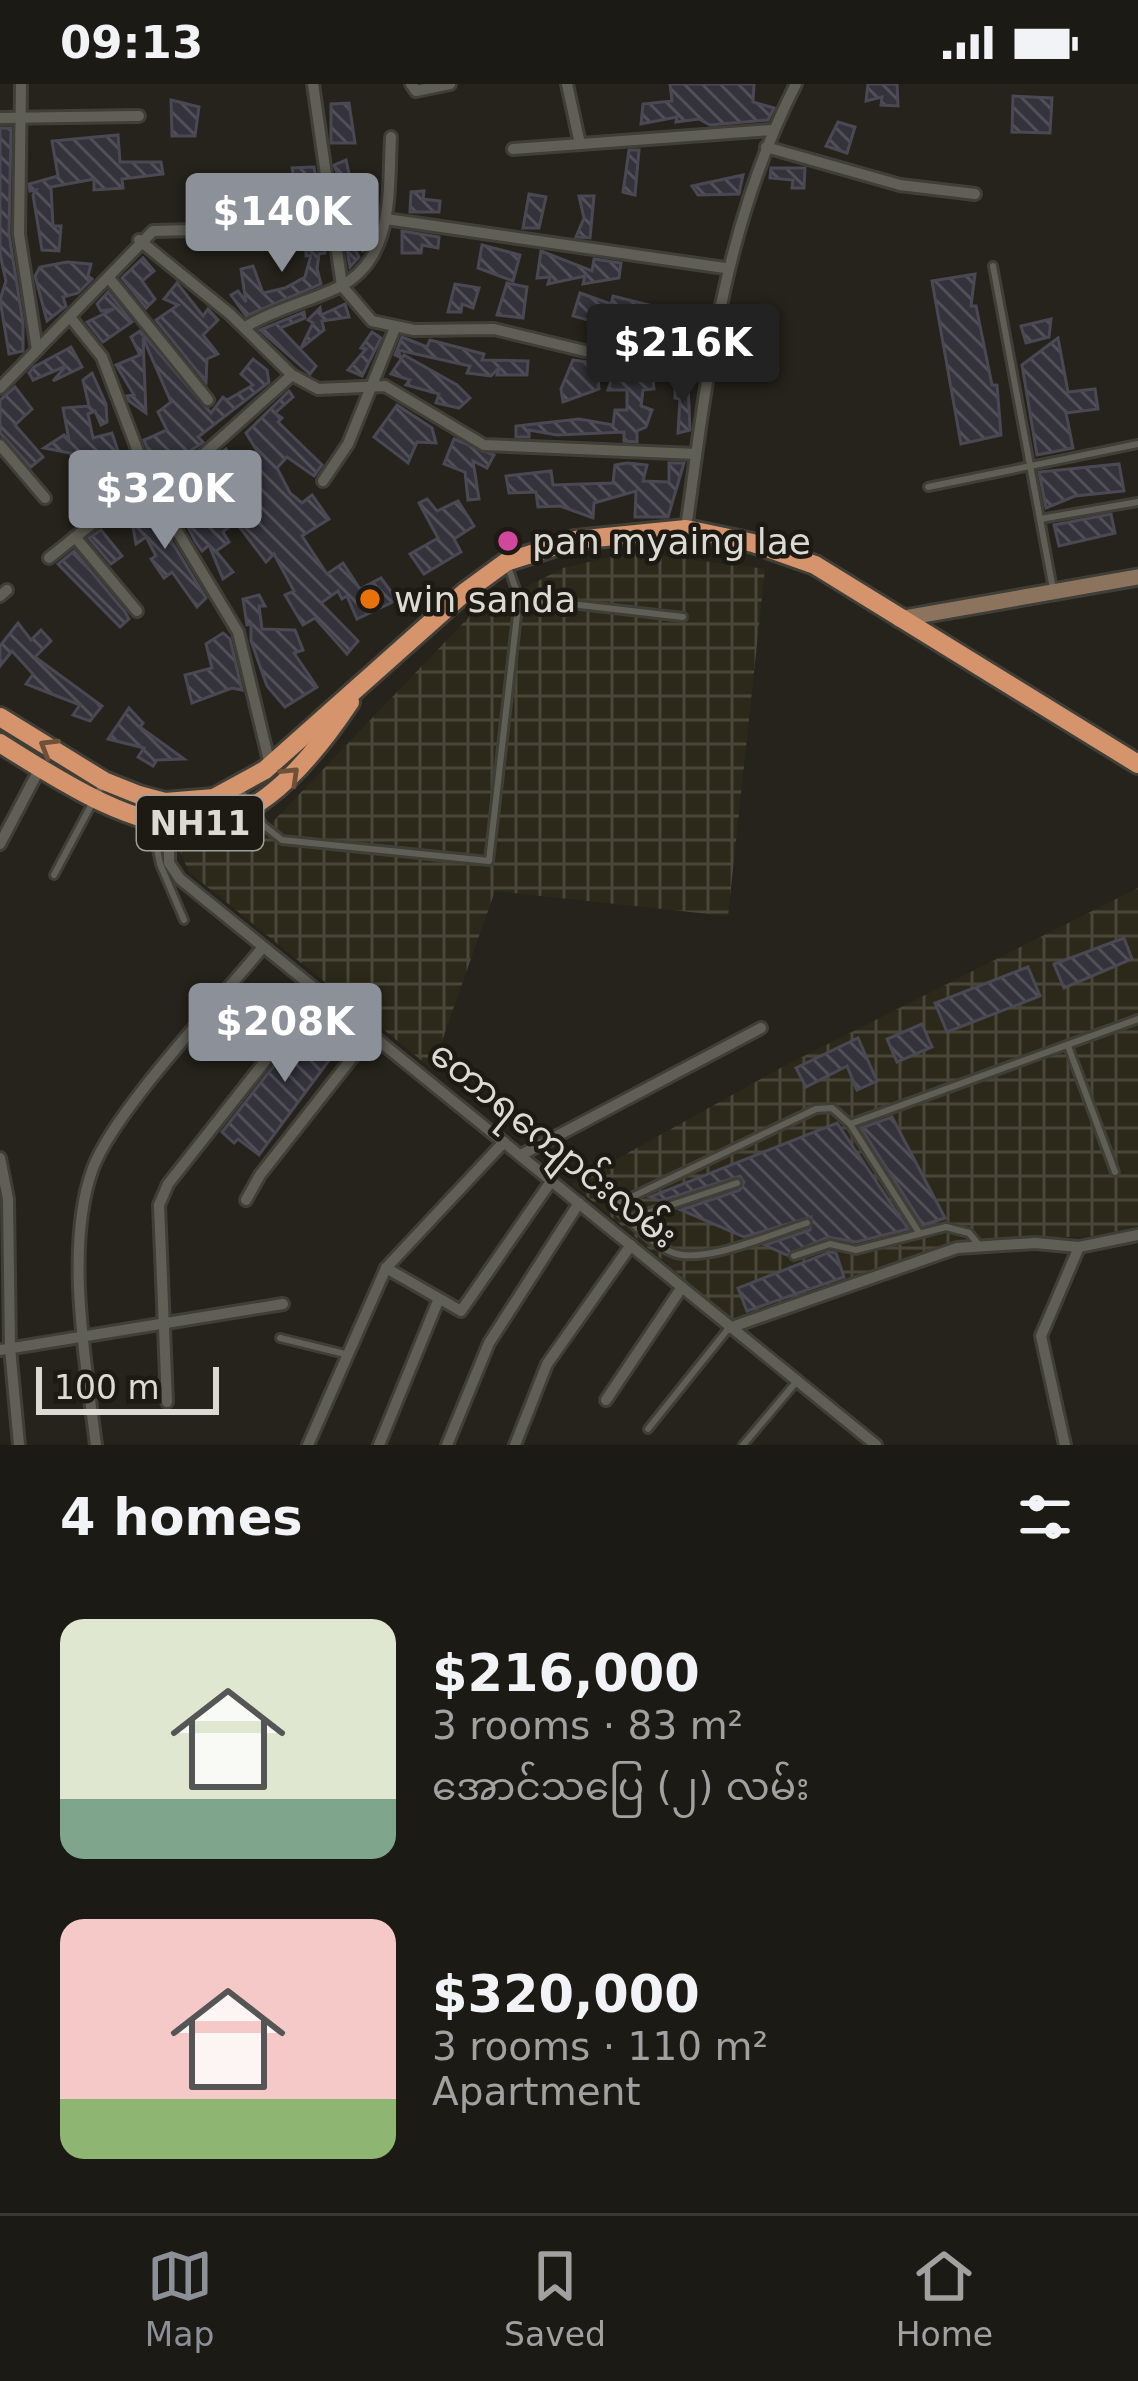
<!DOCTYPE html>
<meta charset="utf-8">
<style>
body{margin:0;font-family:"DejaVu Sans","Noto Sans Myanmar",sans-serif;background:#292722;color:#f1f3f6;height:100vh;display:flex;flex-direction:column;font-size:45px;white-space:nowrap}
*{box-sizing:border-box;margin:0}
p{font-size:39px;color:#a0a1a0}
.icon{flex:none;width:66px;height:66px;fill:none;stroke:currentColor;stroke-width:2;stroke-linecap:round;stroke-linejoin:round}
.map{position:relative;height:1361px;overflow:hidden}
.sheet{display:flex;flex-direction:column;background:#1c1a14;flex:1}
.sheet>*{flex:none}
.scale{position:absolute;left:36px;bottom:30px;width:183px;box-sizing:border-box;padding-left:12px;border:6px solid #dbdad4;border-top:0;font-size:33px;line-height:42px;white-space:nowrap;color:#dbdad4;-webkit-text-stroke:9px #1c1a12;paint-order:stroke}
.price{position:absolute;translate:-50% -102px;padding:0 27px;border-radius:12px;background:#8c9099;color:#fff;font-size:39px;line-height:78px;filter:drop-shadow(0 3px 6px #0008)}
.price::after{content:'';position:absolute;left:50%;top:72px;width:36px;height:27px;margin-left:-18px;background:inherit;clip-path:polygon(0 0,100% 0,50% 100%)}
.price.on{background:#222;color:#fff}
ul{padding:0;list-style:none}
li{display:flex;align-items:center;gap:36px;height:300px;padding:0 60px}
li span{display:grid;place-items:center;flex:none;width:336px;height:240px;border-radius:24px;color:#555}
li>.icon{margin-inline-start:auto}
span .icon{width:144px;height:144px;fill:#fffc;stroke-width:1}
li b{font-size:51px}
h2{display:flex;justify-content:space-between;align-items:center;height:144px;padding:0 60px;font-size:51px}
.status{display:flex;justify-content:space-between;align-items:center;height:84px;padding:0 60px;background:#1c1a14;direction:ltr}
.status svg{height:33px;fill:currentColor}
.tab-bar{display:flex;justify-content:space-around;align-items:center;height:168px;border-top:3px solid #3a3834;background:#1c1a14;font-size:33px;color:#a0a1a0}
.tab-bar a{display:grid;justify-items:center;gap:6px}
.tab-bar .on{color:#8c9099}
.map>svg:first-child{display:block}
.industrial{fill:url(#industrial-grid)}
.building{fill:url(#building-back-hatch);stroke:#4a4953;stroke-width:3;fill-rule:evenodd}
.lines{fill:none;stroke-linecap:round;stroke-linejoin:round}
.service-casing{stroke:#3f3e37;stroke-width:12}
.minor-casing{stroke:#3f3e37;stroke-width:16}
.secondary-casing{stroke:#3f3e37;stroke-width:21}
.trunk-casing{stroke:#3f3e37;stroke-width:24}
.service{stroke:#605f55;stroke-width:6}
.minor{stroke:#605f55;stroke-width:10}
.secondary{stroke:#8c735d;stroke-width:15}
.trunk{stroke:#d5946c;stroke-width:18}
.oneway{stroke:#6f513a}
.hotel-dot{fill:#d1479c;stroke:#1c1a12;stroke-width:4.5}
.food-dot{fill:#e8710a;stroke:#1c1a12;stroke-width:4.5}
.labels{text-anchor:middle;stroke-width:9;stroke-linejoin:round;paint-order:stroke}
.shield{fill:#1c1a12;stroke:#a2a09a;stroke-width:3}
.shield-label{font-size:33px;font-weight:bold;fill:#dbdad4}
.poi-label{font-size:36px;fill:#dbdad4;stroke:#1c1a12;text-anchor:start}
.street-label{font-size:36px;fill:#dbdad4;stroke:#1c1a12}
</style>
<div class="status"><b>09:13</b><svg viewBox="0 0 49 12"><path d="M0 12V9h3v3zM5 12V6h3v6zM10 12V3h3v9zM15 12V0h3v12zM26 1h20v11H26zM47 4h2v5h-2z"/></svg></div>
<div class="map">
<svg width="1138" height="1361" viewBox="0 0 1138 1361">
<defs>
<pattern id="industrial-grid" width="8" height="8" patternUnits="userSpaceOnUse" patternTransform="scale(3)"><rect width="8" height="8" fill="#2c291a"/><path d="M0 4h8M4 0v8" fill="none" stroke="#4a473a"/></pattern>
<pattern id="building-back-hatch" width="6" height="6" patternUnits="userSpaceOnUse" patternTransform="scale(3)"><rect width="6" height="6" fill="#34333c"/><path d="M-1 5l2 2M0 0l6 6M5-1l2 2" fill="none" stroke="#515057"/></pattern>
</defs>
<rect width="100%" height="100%" fill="#25231b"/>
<!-- industrial -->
<g class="industrial">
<path d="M631 468 765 485 728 832 495 807 432 985 189 788 177 760 219 762 264 747 469 533 563 484Z"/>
<path d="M1138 804V1143L1094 1152 964 1157 737 1239 572 1100 786 981Z"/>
</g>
<!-- building -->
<g class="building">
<path d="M670 0H754L753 18 774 24 768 36 710 41 699 35 676 38 677 33 641 40 643 20 672 17Z"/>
<path d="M868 0H897L898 22 881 21 882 13 866 17Z"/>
<path d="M1013 12 1052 14 1050 49 1012 48Z"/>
<path d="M171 16 199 23 195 52H172Z"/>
<path d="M349 19 355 59H331V20Z"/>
<path d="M838 38 855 43 847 69 826 62Z"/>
<path d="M0 44H11L9 150 23 239V267L9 270 0 216 6 197 0 170Z"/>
<path d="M118 51 120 78H161L163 90 122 95 123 104 94 106V95L51 103 53 142H61L59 167 42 166 33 111 36 106 30 107 29 100 58 92 52 57Z"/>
<path d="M629 66H639L635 111 623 108Z"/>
<path d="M346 76 357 126H349L348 132H342L344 106 334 81Z"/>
<path d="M314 83 321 122 300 125 292 84Z"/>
<path d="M771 84H805L804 104H792L793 96 770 94Z"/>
<path d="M743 91 739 110 698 111 692 102Z"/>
<path d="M424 107 423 115 440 117 439 128H410L411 108Z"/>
<path d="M529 110 546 113 539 144H523Z"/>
<path d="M579 112H594L590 154 576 153 584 134Z"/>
<path d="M356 138 357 160H367L363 167 352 160 359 173 350 183 343 144Z"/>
<path d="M317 143 325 169 319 170 317 185 321 200 246 232 231 211 238 207 246 218 241 185 253 182 263 209 285 204 305 193 311 171 306 172V162L280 169 277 156Z"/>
<path d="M402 147 439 153 438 164 422 161 421 169H402Z"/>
<path d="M482 161 520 171 513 197 478 184Z"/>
<path d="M541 167 592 187 594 175 621 179 619 194 583 200 585 192 548 200 550 193 537 194Z"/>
<path d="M143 174 154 187 142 197 155 215 146 224 122 194Z"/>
<path d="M67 178 91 180 88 192 92 195 78 209 63 213 66 222 47 237 35 192 40 183Z"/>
<path d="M975 190 971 222H976L992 301H997L1001 351 961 360 932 197Z"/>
<path d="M177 199 203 232 208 225 218 236 203 251 218 270 207 275 206 298 156 236 178 221 164 215Z"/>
<path d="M507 199 527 203 523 234 497 231Z"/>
<path d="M455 200 479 204 473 224 462 220 461 228H448Z"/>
<path d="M108 208 132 238 103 258 87 238 114 225 101 227 97 220Z"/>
<path d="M580 209 611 220 613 212 685 230 675 264 666 263 668 250 657 254V246L636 248 637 237 604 236 603 240 573 232Z"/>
<path d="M345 220 349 233 322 237 324 246 301 264 313 239 308 236 320 224 321 231Z"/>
<path d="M304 228 305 234 280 244 316 282 310 290 260 246Z"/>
<path d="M1051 235 1049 253 1026 259 1021 242Z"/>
<path d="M140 247 211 329 223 313 227 316 253 301 241 290 253 275 267 286 269 298 198 353 203 358 199 361 157 389 144 356 167 346 158 328 171 318 143 254 146 329 129 317 127 312 134 311 116 281 140 271 131 253Z"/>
<path d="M372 248 381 254 362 292 348 286 366 265 361 264Z"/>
<path d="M402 253 427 263 430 256 461 264 484 270 482 276 528 277 527 291H497L500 283 491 292 467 289 470 282 398 266 401 274 395 271Z"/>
<path d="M1058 254 1068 308 1095 305 1098 325 1066 329 1073 364 1037 371 1022 281Z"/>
<path d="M71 263 82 283 53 297 66 282 33 296 29 289 34 283Z"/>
<path d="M404 271 457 301 470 314 459 324 436 319 439 310 406 301 410 296 391 290Z"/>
<path d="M573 276 597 279 599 305 563 318 561 305Z"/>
<path d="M635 283 652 286 654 305 643 306 641 322 652 326 646 343 637 347V358L624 357V348L557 351 529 346V353H516V342L579 335 613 341 615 326H627V306H608L614 288 637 292Z"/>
<path d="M92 289 106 320 107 338 101 341 95 327 88 330 93 354 112 349 131 405 93 416 70 369 44 364 64 351 69 356 63 324 89 322 83 296Z"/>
<path d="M675 297 688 298 690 346 678 349 680 315 675 314Z"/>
<path d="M15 303 32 325 15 341 43 373 31 383 0 349V316Z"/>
<path d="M289 307 293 313 275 329 282 334 278 338 322 381 314 392 287 373 277 384 290 409 302 419 312 411 329 435 302 452 327 490 343 479 360 505 381 494 397 516 357 535 347 512 342 515 338 507 321 519 358 557 347 570 315 534 303 541 285 511 294 507 274 470 266 478 235 437 223 448 229 458 216 467 233 488 223 495 209 461 202 467 195 457 174 416 187 403 179 399 226 365 237 386 257 367 246 349ZM219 387 224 403 228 400V443L217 431 211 438 189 403 199 399 196 393Z"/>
<path d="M397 321 432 344 436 359 417 358 408 379 374 353Z"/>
<path d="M454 355 494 371 487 384 473 377 479 415 468 416 465 388 444 380Z"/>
<path d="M627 379 647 381 643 397 669 398V379H684L668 433H635L636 407 594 419 593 434 560 422 538 423 536 408 509 409 506 392 551 387 553 401 613 399 615 381Z"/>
<path d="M1119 380 1124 407 1075 412 1046 424 1039 388Z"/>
<path d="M427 415 437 427 458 417 474 442 454 455 461 468 424 490 410 470 438 454 419 419Z"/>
<path d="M150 422 206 514 197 523 172 488 164 494 151 475 156 472 146 453 136 460 131 432Z"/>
<path d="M1111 430 1115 449 1059 462 1054 441Z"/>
<path d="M101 446 122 472 111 480 89 454Z"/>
<path d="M74 467 125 528 129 535 120 543 58 480Z"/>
<path d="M259 511 265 522H259L262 545 295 546 303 566 294 569 317 603 285 623 267 602 251 557V540L247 541 243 515Z"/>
<path d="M18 539 31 556 41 546 51 557 35 573 102 622 90 637 73 631 80 621 26 600 33 590 12 567 0 582V562Z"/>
<path d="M223 549 230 555 242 606 232 604 192 619 185 591 212 584 206 560Z"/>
<path d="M129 624 143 639 140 643 184 675 157 676 153 682 138 673 144 664 108 655Z"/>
<path d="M1124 854 1132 875 1064 904 1054 880Z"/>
<path d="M1028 883 1040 912 947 948 935 919Z"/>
<path d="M316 928 347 952 259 1071 238 1055 234 1059 222 1048Z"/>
<path d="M922 940 932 963 897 978 887 955Z"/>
<path d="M858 954 877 997 857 1006 847 982 806 1003 796 984Z"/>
<path d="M892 1033 945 1134 923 1141 861 1044Z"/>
<path d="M837 1039 908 1145 856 1158 828 1153 787 1171 765 1161 810 1146 811 1133 744 1153 681 1126 740 1106 744 1098 740 1092 660 1117 650 1113Z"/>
<path d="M830 1168 836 1169 844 1193 747 1227 738 1204Z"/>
</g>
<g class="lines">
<!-- service casing -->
<g class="service-casing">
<g id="service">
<path d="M993 182 1053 505"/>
<path d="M928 403 1138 360"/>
<path d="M1040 435 1138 418"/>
<path d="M519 514 683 533"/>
<path d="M241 707 263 741 282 756 489 777 519 514 507 480"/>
<path d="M152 740 160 780 184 836"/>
<path d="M54 791 103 699"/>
<path d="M1068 962 1115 1088"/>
<path d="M850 1040 1138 935"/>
<path d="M629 1135 737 1099"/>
<path d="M807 1139C774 1149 702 1182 671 1168 652 1160 635 1141 619 1127V1119L816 1025 832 1024 850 1040 918 1147"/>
<path d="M794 1172 830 1160 856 1166 946 1143 969 1149 979 1161"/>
<path d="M280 1254 345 1270"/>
<path d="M648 1345 728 1245"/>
<path d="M743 1361 797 1297"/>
</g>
</g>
<!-- minor casing -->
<g class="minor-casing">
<g id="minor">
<path d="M21 0 19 150 37 266"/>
<path d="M313 0 342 202 372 237 414 246 494 245 589 268 711 280"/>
<path d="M411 0 416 7 450 0"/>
<path d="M567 0 580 60"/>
<path d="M0 34 139 32"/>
<path d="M766 63 900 101 975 110"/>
<path d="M513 65 772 46"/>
<path d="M386 135 725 184"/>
<path d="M139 156 230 230 292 291 318 305 385 302 484 361 696 370"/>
<path d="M109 194 208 316"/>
<path d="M70 233 102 273 153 407 238 548 270 681"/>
<path d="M245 243C275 225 308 218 339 203 395 175 388 106 391 53"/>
<path d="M0 304 153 147 232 145 330 131"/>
<path d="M0 361 45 414"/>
<path d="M323 397 348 360 395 244"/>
<path d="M686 445C707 291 724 140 796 0"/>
<path d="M75 453 137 527"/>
<path d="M49 474 89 442 195 378 292 291"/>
<path d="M0 512 7 506"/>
<path d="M169 744V779L180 795 876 1361"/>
<path d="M0 760 40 684"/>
<path d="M521 1071 761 944"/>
<path d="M0 1074 8 1115 10 1264 19 1361"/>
<path d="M246 1116 260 1091 370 951"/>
<path d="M386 1184 461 1227 552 1096"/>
<path d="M729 1244 957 1164 1035 1159 1079 1163"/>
<path d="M0 1266 283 1220"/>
<path d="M606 1316 682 1203"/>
<path d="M167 1318 159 1121 168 1100 318 910"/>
<path d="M96 1361C86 1280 64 1162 93 1084 115 1026 219 917 263 863"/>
<path d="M308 1361 386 1184 504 1058"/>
<path d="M379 1361 438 1217"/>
<path d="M447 1361 489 1259 579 1119"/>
<path d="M515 1361 547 1280 631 1161"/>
<path d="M1065 1361 1041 1252 1079 1163 1138 1151"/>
</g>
</g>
<!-- secondary casing -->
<g class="secondary-casing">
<path id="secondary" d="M899 535 1138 493"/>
</g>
<!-- trunk casing -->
<g class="trunk-casing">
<g id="trunk">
<path d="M0 633 104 697 139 711 165 718 214 714 265 686 465 508 506 478 575 456 686 445 753 459 815 481 1138 680"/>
<path d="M0 659C155 758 233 793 350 618"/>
</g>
</g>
<!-- service -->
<use href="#service" class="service"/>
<!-- minor -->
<use href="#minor" class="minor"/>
<!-- secondary -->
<use href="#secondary" class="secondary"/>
<!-- trunk -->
<use href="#trunk" class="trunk"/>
</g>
<!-- one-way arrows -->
<defs><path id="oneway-chevron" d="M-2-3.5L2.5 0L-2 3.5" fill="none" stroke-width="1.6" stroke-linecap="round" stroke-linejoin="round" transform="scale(3)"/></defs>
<g class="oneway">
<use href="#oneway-chevron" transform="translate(48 663) rotate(-149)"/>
<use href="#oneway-chevron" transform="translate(291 691) rotate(-44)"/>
</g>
<!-- markers -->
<circle class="hotel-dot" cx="508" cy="457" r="12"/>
<circle class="food-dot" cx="370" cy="515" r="12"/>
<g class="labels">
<!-- shield labels -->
<rect class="shield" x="137" y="712" width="126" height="54" rx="9"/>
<g class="shield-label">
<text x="200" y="751">NH11</text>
</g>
<!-- poi labels -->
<g class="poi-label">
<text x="532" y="470">pan myaing lae</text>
<text x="394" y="528">win sanda</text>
</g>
<!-- street labels -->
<g class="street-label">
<text transform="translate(554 1060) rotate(39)" y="13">တောရကျောင်းလမ်း</text>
</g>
</g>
</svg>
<div class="scale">100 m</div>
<b class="price" style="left:282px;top:191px">$140K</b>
<b class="price on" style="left:683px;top:322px">$216K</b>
<b class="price" style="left:165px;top:468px">$320K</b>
<b class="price" style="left:285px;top:1001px">$208K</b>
</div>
<section class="sheet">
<h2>4 homes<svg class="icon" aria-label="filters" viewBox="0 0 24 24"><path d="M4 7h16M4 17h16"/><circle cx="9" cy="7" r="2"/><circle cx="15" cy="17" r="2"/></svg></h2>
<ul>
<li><span style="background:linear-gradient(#dfe7d0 75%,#7fa58c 0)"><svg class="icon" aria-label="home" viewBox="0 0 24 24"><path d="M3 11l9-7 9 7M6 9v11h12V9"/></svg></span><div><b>$216,000</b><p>3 rooms · 83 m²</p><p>အောင်သပြေ (၂) လမ်း</p></div></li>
<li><span style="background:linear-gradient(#f6c9c9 75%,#8fb573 0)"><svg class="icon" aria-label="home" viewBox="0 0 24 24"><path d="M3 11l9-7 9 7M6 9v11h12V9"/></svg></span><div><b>$320,000</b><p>3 rooms · 110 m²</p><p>Apartment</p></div></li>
</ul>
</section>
<nav class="tab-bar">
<a class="on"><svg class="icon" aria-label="map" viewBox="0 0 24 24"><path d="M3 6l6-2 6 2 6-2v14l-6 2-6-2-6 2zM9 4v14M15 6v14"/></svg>Map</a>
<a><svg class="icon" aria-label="saved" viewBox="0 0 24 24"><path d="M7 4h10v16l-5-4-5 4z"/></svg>Saved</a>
<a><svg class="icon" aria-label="home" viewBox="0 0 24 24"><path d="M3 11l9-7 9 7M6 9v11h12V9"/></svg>Home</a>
</nav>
